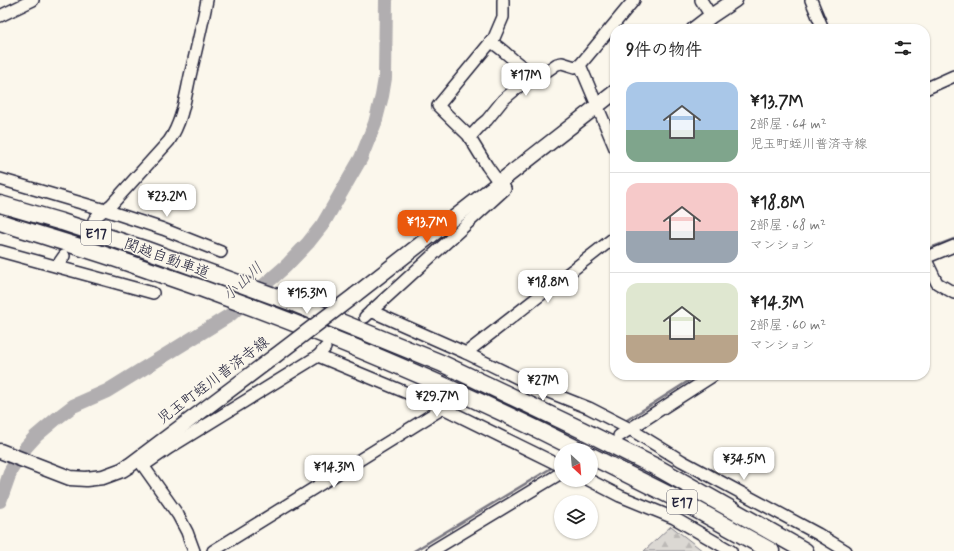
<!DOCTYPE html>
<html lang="ja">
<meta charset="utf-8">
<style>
body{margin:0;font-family:Mynerve,"Klee One",sans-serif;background:#f2f2f2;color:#222;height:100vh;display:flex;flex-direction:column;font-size:15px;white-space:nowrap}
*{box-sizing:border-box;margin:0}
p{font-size:13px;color:#767676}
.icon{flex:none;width:22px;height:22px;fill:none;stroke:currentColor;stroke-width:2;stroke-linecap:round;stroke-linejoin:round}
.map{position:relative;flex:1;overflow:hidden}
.sheet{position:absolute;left:610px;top:24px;width:320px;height:356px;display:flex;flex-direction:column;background:#fff;border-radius:16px;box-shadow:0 1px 3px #0004}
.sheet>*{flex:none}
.needle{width:26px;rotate:154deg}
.fabs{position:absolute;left:554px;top:443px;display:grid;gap:8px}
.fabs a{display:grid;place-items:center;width:44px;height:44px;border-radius:50%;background:#fff;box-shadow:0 1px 3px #0004;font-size:20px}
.price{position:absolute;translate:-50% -34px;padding:0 9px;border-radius:8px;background:#fff;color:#222;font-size:13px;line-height:26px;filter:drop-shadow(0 1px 2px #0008)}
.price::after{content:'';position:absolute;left:50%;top:24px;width:12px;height:9px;margin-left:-6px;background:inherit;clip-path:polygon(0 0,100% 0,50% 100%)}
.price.selected{background:#ea580c;color:#fff}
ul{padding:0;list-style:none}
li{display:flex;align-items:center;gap:12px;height:100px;padding:0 16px}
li+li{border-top:1px solid #e0e0e0}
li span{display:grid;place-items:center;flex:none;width:112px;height:80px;border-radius:12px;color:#555}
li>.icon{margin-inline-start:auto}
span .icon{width:48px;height:48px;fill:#fffc;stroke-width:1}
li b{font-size:17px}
h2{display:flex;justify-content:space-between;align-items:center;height:48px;padding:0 16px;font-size:17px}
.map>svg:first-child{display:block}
.forest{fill:url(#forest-firs);stroke:#7e7d87}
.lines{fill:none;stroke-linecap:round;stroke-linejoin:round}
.stream{stroke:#787681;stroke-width:2.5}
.river{stroke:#b1aeb0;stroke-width:14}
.minor-casing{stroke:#22223b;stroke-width:14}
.major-casing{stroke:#22223b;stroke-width:17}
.highway-casing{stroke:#22223b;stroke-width:19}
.minor{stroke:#fbf7ec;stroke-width:11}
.major{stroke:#fbf7ec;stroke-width:14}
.highway{stroke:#fbf7ec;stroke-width:16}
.major-bridge-casing{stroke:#22223b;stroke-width:17;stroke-linecap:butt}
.major-bridge{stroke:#fbf7ec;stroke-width:14}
.labels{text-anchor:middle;stroke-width:3;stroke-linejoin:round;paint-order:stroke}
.shield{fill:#fbf7ec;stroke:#636270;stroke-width:1}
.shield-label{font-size:14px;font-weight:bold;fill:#22223b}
.street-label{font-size:15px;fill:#22223b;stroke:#fbf7ec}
.water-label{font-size:16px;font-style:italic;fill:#545364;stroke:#fbf7ec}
</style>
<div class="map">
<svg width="954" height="551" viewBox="0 0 954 551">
<defs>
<pattern id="forest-firs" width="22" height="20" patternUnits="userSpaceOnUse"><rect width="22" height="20" fill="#dbd8d3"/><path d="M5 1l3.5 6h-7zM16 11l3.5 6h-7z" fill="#bcb9b6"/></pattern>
</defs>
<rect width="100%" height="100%" fill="#fbf7ec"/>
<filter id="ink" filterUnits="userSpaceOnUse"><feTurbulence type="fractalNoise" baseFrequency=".025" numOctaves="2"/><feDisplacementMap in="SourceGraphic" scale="8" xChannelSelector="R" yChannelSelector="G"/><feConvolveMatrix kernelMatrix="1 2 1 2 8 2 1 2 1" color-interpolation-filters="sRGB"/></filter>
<g filter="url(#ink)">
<!-- forest -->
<path class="forest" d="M671 526 703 551H644Z"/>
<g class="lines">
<!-- stream -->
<g class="stream">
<path d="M925 250 954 239"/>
<path d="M627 420 698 375"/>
<path d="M414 551 553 467"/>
</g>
<!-- river -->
<path class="river" d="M0 501 11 470 26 447 36 436 56 419 73 406 107 391 230 315 286 266 308 243 323 224 361 158 375 123 382 96 385 78 386 0"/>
<!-- minor casing -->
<g class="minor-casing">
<g id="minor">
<path d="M701 0 711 16"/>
<path d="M811 0 823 29"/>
<path d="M0 16 33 0"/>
<path d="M491 42C505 50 514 63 528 70L530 77"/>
<path d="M925 89 954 76"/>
<path d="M470 137 481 125 487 120 503 100 530 77 536 74 544 73 557 64 562 63 575 67 580 65"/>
<path d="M615 148 580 65 634 0"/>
<path d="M0 179 105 210 163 229 221 252"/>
<path d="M94 220 98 215 112 204 169 141C182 122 185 99 190 76 196 51 202 26 207 0"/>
<path d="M0 251 153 293"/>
<path d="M925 258 937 283 954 293"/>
<path d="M925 258 954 246"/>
<path d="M57 266 64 256"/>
<path d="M371 311 466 353 536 387 589 408 630 429 682 461 818 534 846 551"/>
<path d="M365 317 505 189 501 181 495 177 487 166 468 135 438 106 494 38 503 17V0"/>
<path d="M466 353 615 237"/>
<path d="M318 356 441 407 561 466"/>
<path d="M619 436 714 375"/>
<path d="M139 460 178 515 187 532 194 551"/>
<path d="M143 466 169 448 318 356 325 348"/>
<path d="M589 480 620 496 674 518 731 551"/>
<path d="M213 551 443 408"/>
<path d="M432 551 561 473"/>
</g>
</g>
<!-- major casing -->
<g class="major-casing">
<g id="major">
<path d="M694 29 711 16 735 0"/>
<path d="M355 295 615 92"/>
<path d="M0 451 70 478 86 479 103 477 122 470 130 465 275 356"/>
</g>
</g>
<!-- highway casing -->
<g class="highway-casing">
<g id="highway">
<path d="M0 204 62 222 144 249 296 304 441 363 582 430 658 468 805 551"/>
<path d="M0 222C46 237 92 250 137 266 288 317 437 378 579 450"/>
<path d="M591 456 681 501 771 551"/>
</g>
</g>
<!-- minor -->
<use href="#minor" class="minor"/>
<!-- major -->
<use href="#major" class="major"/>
<!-- highway -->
<use href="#highway" class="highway"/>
<!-- major-bridge casing -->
<g class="major-bridge-casing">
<path id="major-bridge" d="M275 356 355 295"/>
</g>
<!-- major-bridge -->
<use href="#major-bridge" class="major-bridge"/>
</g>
</g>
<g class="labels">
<!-- shield labels -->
<g class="shield">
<rect x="81" y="221" width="30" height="24" rx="3"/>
<rect x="667" y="490" width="30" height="24" rx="3"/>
</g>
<g class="shield-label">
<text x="96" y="238">E17</text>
<text x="682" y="507">E17</text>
</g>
<!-- street labels -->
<g class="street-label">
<text transform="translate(167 258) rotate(20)" y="5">関越自動車道</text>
<text transform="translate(213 380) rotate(-37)" y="5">児玉町蛭川普済寺線</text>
</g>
<!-- water labels -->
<g class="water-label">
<text transform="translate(242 281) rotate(-43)" y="6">小山川</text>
</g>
</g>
</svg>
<div class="fabs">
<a><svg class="needle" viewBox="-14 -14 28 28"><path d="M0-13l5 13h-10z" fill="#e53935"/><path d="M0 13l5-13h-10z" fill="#767676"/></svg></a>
<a><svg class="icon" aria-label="layers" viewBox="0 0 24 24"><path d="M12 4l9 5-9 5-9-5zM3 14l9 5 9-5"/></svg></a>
</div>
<b class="price" style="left:526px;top:97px">¥17M</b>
<b class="price" style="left:167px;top:218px">¥23.2M</b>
<b class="price selected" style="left:427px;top:244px">¥13.7M</b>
<b class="price" style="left:548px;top:304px">¥18.8M</b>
<b class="price" style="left:307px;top:315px">¥15.3M</b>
<b class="price" style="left:543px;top:402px">¥27M</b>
<b class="price" style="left:437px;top:418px">¥29.7M</b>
<b class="price" style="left:744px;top:481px">¥34.5M</b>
<b class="price" style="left:334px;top:489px">¥14.3M</b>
<section class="sheet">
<h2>9件の物件<svg class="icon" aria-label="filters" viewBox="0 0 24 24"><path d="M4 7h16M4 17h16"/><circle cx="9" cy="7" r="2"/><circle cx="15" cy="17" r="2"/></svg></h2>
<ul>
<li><span style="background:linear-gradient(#a9c7e8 60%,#7fa58c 0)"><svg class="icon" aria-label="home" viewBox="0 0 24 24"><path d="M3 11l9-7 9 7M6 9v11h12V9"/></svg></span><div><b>¥13.7M</b><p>2部屋 · 64 m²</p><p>児玉町蛭川普済寺線</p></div></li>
<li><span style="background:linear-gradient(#f6c9c9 60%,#9aa5b1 0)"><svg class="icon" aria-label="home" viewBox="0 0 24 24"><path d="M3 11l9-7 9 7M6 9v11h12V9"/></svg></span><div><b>¥18.8M</b><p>2部屋 · 68 m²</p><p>マンション</p></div></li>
<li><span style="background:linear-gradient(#dfe7d0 65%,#b9a48a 0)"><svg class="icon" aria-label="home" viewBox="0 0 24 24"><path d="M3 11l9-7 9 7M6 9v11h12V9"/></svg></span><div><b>¥14.3M</b><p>2部屋 · 60 m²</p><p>マンション</p></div></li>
</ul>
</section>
</div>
